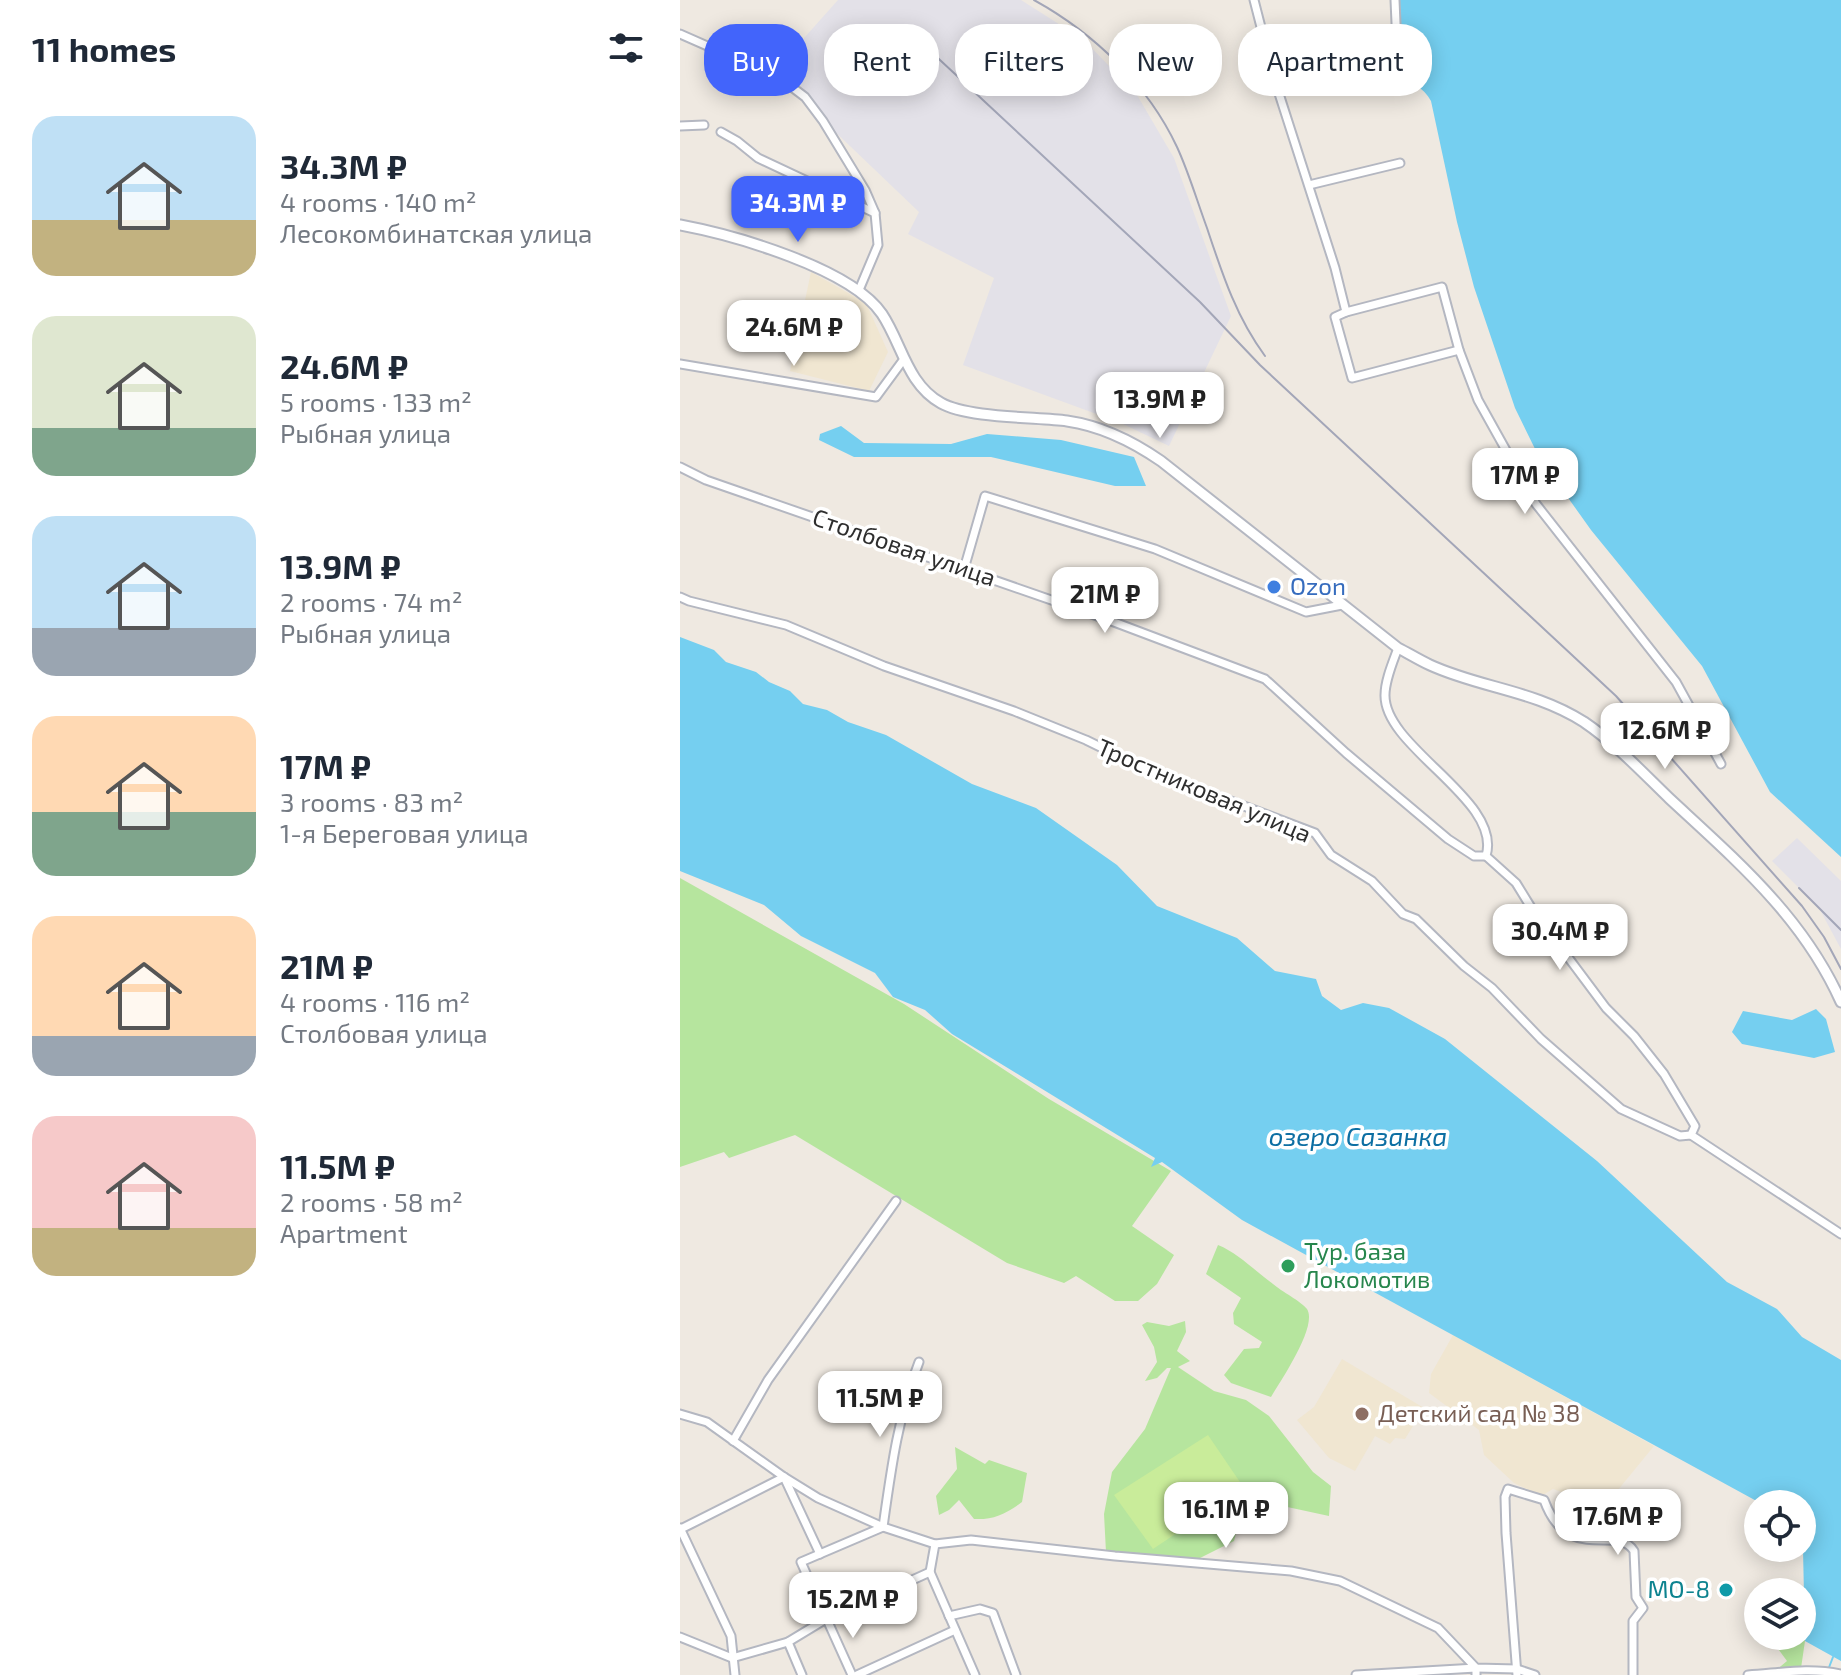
<!DOCTYPE html>
<meta charset="utf-8">
<style>
body{margin:0;font-family:"Exo 2",sans-serif;background:#f2f2f3;color:#1f2937;height:100vh;display:flex;flex-direction:column;font-size:30px;white-space:nowrap}
*{box-sizing:border-box;margin:0}
p{font-size:26px;color:#747a83}
.icon{flex:none;width:44px;height:44px;fill:none;stroke:currentColor;stroke-width:2;stroke-linecap:round;stroke-linejoin:round}
.map{position:relative;flex:1;overflow:hidden}
.sheet{display:flex;flex-direction:column;background:#fff;width:680px}
.sheet>*{flex:none}
.guide{position:absolute;left:24px;top:24px;width:760px;height:72px;display:flex;gap:16px}
.controls{position:absolute;left:1064px;top:1490px;display:grid;gap:16px}
.controls a{display:grid;place-items:center;width:72px;height:72px;border-radius:50%;background:#fff;box-shadow:0 4px 20px #0003;font-size:40px}
.price{position:absolute;translate:-50% -68px;padding:0 18px;border-radius:16px;background:#fff;color:#222;font-size:26px;line-height:52px;filter:drop-shadow(0 2px 4px #0008)}
.price::after{content:'';position:absolute;left:50%;top:48px;width:24px;height:18px;margin-left:-12px;background:inherit;clip-path:polygon(0 0,100% 0,50% 100%)}
.price.selected{background:#4264fb;color:#fff}
ul{padding:0;list-style:none}
li{display:flex;align-items:center;gap:24px;height:200px;padding:0 32px}
li span{display:grid;place-items:center;flex:none;width:224px;height:160px;border-radius:24px;color:#555}
li>.icon{margin-inline-start:auto}
span .icon{width:96px;height:96px;fill:#fffc;stroke-width:1}
li b{font-size:34px}
h2{display:flex;justify-content:space-between;align-items:center;height:96px;padding:0 32px;font-size:34px}
.chip{padding:0 28px;border-radius:32px;background:#fff;box-shadow:0 4px 20px #0003;font-size:28px;line-height:72px}
.chip.selected{background:#4264fb;color:#fff}
main{display:flex;flex:1;min-height:0}
.map>svg:first-child{display:block}
.industrial{fill:#e3e1e8}
.education{fill:#f0e6d1}
.green{fill:#b6e59e}
.pitch{fill:#c9ec9a}
.water{fill:#75cff0}
.lines{fill:none;stroke-linecap:round;stroke-linejoin:round}
.stream{stroke:#75cff0;stroke-width:2}
.minor-casing{stroke:#b4b7c1;stroke-width:11}
.tertiary-casing{stroke:#b4b7c1;stroke-width:13}
.minor{stroke:#fff;stroke-width:7}
.tertiary{stroke:#fff;stroke-width:9}
.rail{stroke:#a3a6b8;stroke-width:2}
.shop-dot{fill:#3f7fe0;stroke:#fff;stroke-width:3}
.leisure-dot{fill:#2e9e5b;stroke:#fff;stroke-width:3}
.education-dot{fill:#8d6e63;stroke:#fff;stroke-width:3}
.culture-dot{fill:#0f9aa8;stroke:#fff;stroke-width:3}
.labels{text-anchor:middle;stroke-width:7;stroke-linejoin:round;paint-order:stroke}
.street-label{font-size:24px;fill:#2e2e2e;stroke:#fff}
.shop-label{font-size:24px;fill:#366cbe;stroke:#fff;text-anchor:start}
.leisure-label{font-size:24px;fill:#27864d;stroke:#fff;text-anchor:start}
.education-label{font-size:24px;fill:#785e54;stroke:#fff;text-anchor:start}
.culture-label{font-size:24px;fill:#0d838f;stroke:#fff;text-anchor:end}
.water-label{font-size:26px;font-style:italic;fill:#0d6fa3;stroke:#fff}
</style>
<main>
<section class="sheet">
<h2>11 homes<svg class="icon" aria-label="filters" viewBox="0 0 24 24"><path d="M4 7h16M4 17h16"/><circle cx="9" cy="7" r="2"/><circle cx="15" cy="17" r="2"/></svg></h2>
<ul>
<li><span style="background:linear-gradient(#bfe0f5 65%,#c2b280 0)"><svg class="icon" aria-label="home" viewBox="0 0 24 24"><path d="M3 11l9-7 9 7M6 9v11h12V9"/></svg></span><div><b>34.3M ₽</b><p>4 rooms · 140 m²</p><p>Лесокомбинатская улица</p></div></li>
<li><span style="background:linear-gradient(#dfe7d0 70%,#7fa58c 0)"><svg class="icon" aria-label="home" viewBox="0 0 24 24"><path d="M3 11l9-7 9 7M6 9v11h12V9"/></svg></span><div><b>24.6M ₽</b><p>5 rooms · 133 m²</p><p>Рыбная улица</p></div></li>
<li><span style="background:linear-gradient(#bfe0f5 70%,#9aa5b1 0)"><svg class="icon" aria-label="home" viewBox="0 0 24 24"><path d="M3 11l9-7 9 7M6 9v11h12V9"/></svg></span><div><b>13.9M ₽</b><p>2 rooms · 74 m²</p><p>Рыбная улица</p></div></li>
<li><span style="background:linear-gradient(#ffd9b3 60%,#7fa58c 0)"><svg class="icon" aria-label="home" viewBox="0 0 24 24"><path d="M3 11l9-7 9 7M6 9v11h12V9"/></svg></span><div><b>17M ₽</b><p>3 rooms · 83 m²</p><p>1-я Береговая улица</p></div></li>
<li><span style="background:linear-gradient(#ffd9b3 75%,#9aa5b1 0)"><svg class="icon" aria-label="home" viewBox="0 0 24 24"><path d="M3 11l9-7 9 7M6 9v11h12V9"/></svg></span><div><b>21M ₽</b><p>4 rooms · 116 m²</p><p>Столбовая улица</p></div></li>
<li><span style="background:linear-gradient(#f6c9c9 70%,#c2b280 0)"><svg class="icon" aria-label="home" viewBox="0 0 24 24"><path d="M3 11l9-7 9 7M6 9v11h12V9"/></svg></span><div><b>11.5M ₽</b><p>2 rooms · 58 m²</p><p>Apartment</p></div></li>
</ul>
</section>
<div class="map">
<svg width="1161" height="1675" viewBox="0 0 1161 1675">
<rect width="100%" height="100%" fill="#efe9e1"/>
<!-- industrial -->
<g class="industrial">
<path d="M158 0H341L404 40 457 95 494 158 551 316 489 446 441 423 283 365 314 278 228 234 239 212 148 125 129 96 100 65Z"/>
<path d="M1117 838 1161 881V949L1139 908 1092 861Z"/>
</g>
<!-- education -->
<g class="education">
<path d="M131 272 186 303 208 352 189 391 110 371Z"/>
<path d="M773 1335 974 1446 924 1507 873 1489 861 1496 834 1483 804 1455 799 1430 749 1393 751 1374Z"/>
<path d="M662 1359 744 1408 725 1439 715 1438 710 1444 695 1436 675 1471 649 1458 617 1420 634 1407Z"/>
</g>
<!-- green -->
<g class="green">
<path d="M0 878 224 1004 369 1099 491 1171 452 1226 494 1255 477 1284 458 1301H435L396 1276 384 1283 327 1263 115 1135 49 1158 44 1152 0 1167Z"/>
<path d="M538 1245C558 1253 575 1271 593 1284 601 1291 622 1302 627 1309 638 1326 601 1380 591 1397L551 1383 544 1375 564 1349 579 1348 582 1342 554 1324 553 1313 561 1298 526 1274Z"/>
<path d="M505 1321 506 1332 497 1351 510 1361 498 1367 534 1391 566 1400 589 1416 633 1472 651 1486 649 1516 575 1500 561 1514 554 1541 518 1559 426 1552 424 1514 432 1472 465 1429 491 1368H487L477 1378 465 1381 477 1362 474 1347 462 1325 467 1322 489 1326Z"/>
<path d="M275 1447 305 1464 309 1460 347 1473 342 1502C326 1514 313 1520 294 1519L279 1500 269 1510 259 1515 256 1496 277 1469Z"/>
<path d="M1110 1585 1123 1591 1125 1641 1120 1675H1090L1107 1661 1096 1646 1098 1636H1122V1592H1102L1104 1586Z"/>
</g>
<!-- pitch -->
<path class="pitch" d="M528 1435 564 1488 473 1549 434 1495Z"/>
<!-- water -->
<g class="water">
<path d="M716 0H1161V857L1090 792 1022 666 911 530 859 457 835 408 794 287 777 222 751 101C744 87 729 83 721 70Z"/>
<path d="M161 426 184 443 271 444 307 434 381 440 454 457 466 486H435L311 457H174L139 440 140 434Z"/>
<path d="M0 637 34 650 46 662 76 672 89 682 110 691 123 704 147 710 168 722 206 735 292 784 356 808 437 865 477 906 557 938 595 971 636 979 642 996 661 1010 683 1003 709 1008 765 1039 917 1161 1047 1282 1097 1309 1122 1337 1161 1360V1661L1125 1641 1122 1504H1082L562 1220 482 1162 471 1167 475 1158 272 1034 245 1010 213 997 195 973 121 936 84 905 0 871Z"/>
<path d="M1136 1009 1146 1019 1155 1052 1134 1058 1062 1044 1052 1032 1063 1011 1112 1020Z"/>
</g>
<g class="lines">
<!-- stream -->
<path class="stream" d="M1148 1670 1153 1657"/>
<!-- minor casing -->
<g class="minor-casing">
<g id="minor">
<path d="M574 0 594 78 655 268 666 312 655 317 672 378 779 350"/>
<path d="M0 34 100 78 125 97 143 121 185 190 195 213 198 245 179 290"/>
<path d="M594 78 714 53 717 46 715 0"/>
<path d="M0 126 24 125"/>
<path d="M41 132 57 141 78 158 195 213"/>
<path d="M629 185 720 163"/>
<path d="M666 312 762 287 779 350 798 400 856 504 996 682 1041 764"/>
<path d="M0 364 196 397 224 359"/>
<path d="M0 467 26 480 426 619 585 679 666 753 768 839 794 856H806"/>
<path d="M284 569 305 496 475 549 626 612 662 605"/>
<path d="M0 597 9 601 106 625 204 666 334 711 406 740 461 767 635 833 651 855 692 881 723 914 736 919 784 966 812 988 861 1039 941 1109 1000 1136 1011 1135"/>
<path d="M718 648C713 662 705 680 705 695 704 748 823 800 806 856L836 883 852 909 926 1008 954 1036 984 1074 1015 1126 1011 1135 1161 1234"/>
<path d="M0 1414 27 1422 104 1477 138 1498 203 1527 255 1544"/>
<path d="M53 1441 88 1380 216 1201"/>
<path d="M0 1528 51 1636 55 1675"/>
<path d="M1 1529 104 1477 140 1554"/>
<path d="M269 1616 300 1609 313 1613 336 1675"/>
<path d="M0 1637 52 1658 108 1642 146 1619 250 1572"/>
<path d="M108 1642 122 1675"/>
<path d="M172 1675 121 1562 203 1527C211 1470 218 1416 239 1362"/>
<path d="M177 1675 275 1630"/>
<path d="M295 1675 250 1572 255 1544 291 1540 435 1556 611 1571 660 1581 758 1628 796 1668 837 1669 855 1675"/>
<path d="M676 1675 796 1668V1675"/>
<path d="M837 1675 826 1533 825 1497 828 1489 864 1500C888 1566 937 1523 954 1551L956 1597 963 1608 953 1621V1675"/>
<path d="M1068 1675C1100 1673 1129 1667 1161 1674"/>
</g>
</g>
<!-- tertiary casing -->
<g class="tertiary-casing">
<path id="tertiary" d="M0 225C53 235 171 268 202 314 222 344 227 384 261 403 287 418 356 417 387 421 422 426 452 441 481 461L718 648C728 653 739 660 750 665 800 688 854 690 904 722 935 743 963 773 990 799 1057 861 1123 917 1161 1002"/>
</g>
<!-- minor -->
<use href="#minor" class="minor"/>
<!-- tertiary -->
<use href="#tertiary" class="tertiary"/>
<!-- rail -->
<g class="rail">
<path d="M354 0C414 33 468 85 497 147 509 173 517 201 527 228 542 273 556 317 585 356"/>
<path d="M246 47 520 302 580 365 936 696 1122 906 1144 937 1161 969"/>
<path d="M1119 888 1161 930"/>
</g>
</g>
<!-- markers -->
<circle class="shop-dot" cx="594" cy="587" r="8"/>
<circle class="leisure-dot" cx="608" cy="1266" r="8"/>
<circle class="education-dot" cx="682" cy="1414" r="8"/>
<circle class="culture-dot" cx="1046" cy="1590" r="8"/>
<g class="labels">
<!-- street labels -->
<g class="street-label">
<text transform="translate(224 548) rotate(19)" y="8">Столбовая улица</text>
<text transform="translate(524 791) rotate(23)" y="8">Тростниковая улица</text>
</g>
<!-- shop labels -->
<g class="shop-label">
<text x="610" y="595">Ozon</text>
</g>
<!-- leisure labels -->
<g class="leisure-label">
<text x="624" y="1260">Тур. база<tspan x="624" dy="28">Локомотив</tspan></text>
</g>
<!-- education labels -->
<g class="education-label">
<text x="698" y="1422">Детский сад № 38</text>
</g>
<!-- culture labels -->
<g class="culture-label">
<text x="1030" y="1598">MO-8</text>
</g>
<!-- water labels -->
<g class="water-label">
<text x="678" y="1146">озеро Сазанка</text>
</g>
</g>
</svg>
<div class="controls">
<a><svg class="icon" aria-label="locate" viewBox="0 0 24 24"><circle cx="12" cy="12" r="6"/><path d="M12 2v4M12 18v4M2 12h4M18 12h4"/></svg></a>
<a><svg class="icon" aria-label="layers" viewBox="0 0 24 24"><path d="M12 4l9 5-9 5-9-5zM3 14l9 5 9-5"/></svg></a>
</div>
<b class="price selected" style="left:118px;top:244px">34.3M ₽</b>
<b class="price" style="left:114px;top:368px">24.6M ₽</b>
<b class="price" style="left:480px;top:440px">13.9M ₽</b>
<b class="price" style="left:845px;top:516px">17M ₽</b>
<b class="price" style="left:425px;top:635px">21M ₽</b>
<b class="price" style="left:985px;top:771px">12.6M ₽</b>
<b class="price" style="left:880px;top:972px">30.4M ₽</b>
<b class="price" style="left:200px;top:1439px">11.5M ₽</b>
<b class="price" style="left:546px;top:1550px">16.1M ₽</b>
<b class="price" style="left:938px;top:1557px">17.6M ₽</b>
<b class="price" style="left:173px;top:1640px">15.2M ₽</b>
<div class="guide">
<a class="chip selected">Buy</a>
<a class="chip">Rent</a>
<a class="chip">Filters</a>
<a class="chip">New</a>
<a class="chip">Apartment</a>
</div>
</div>
</main>
